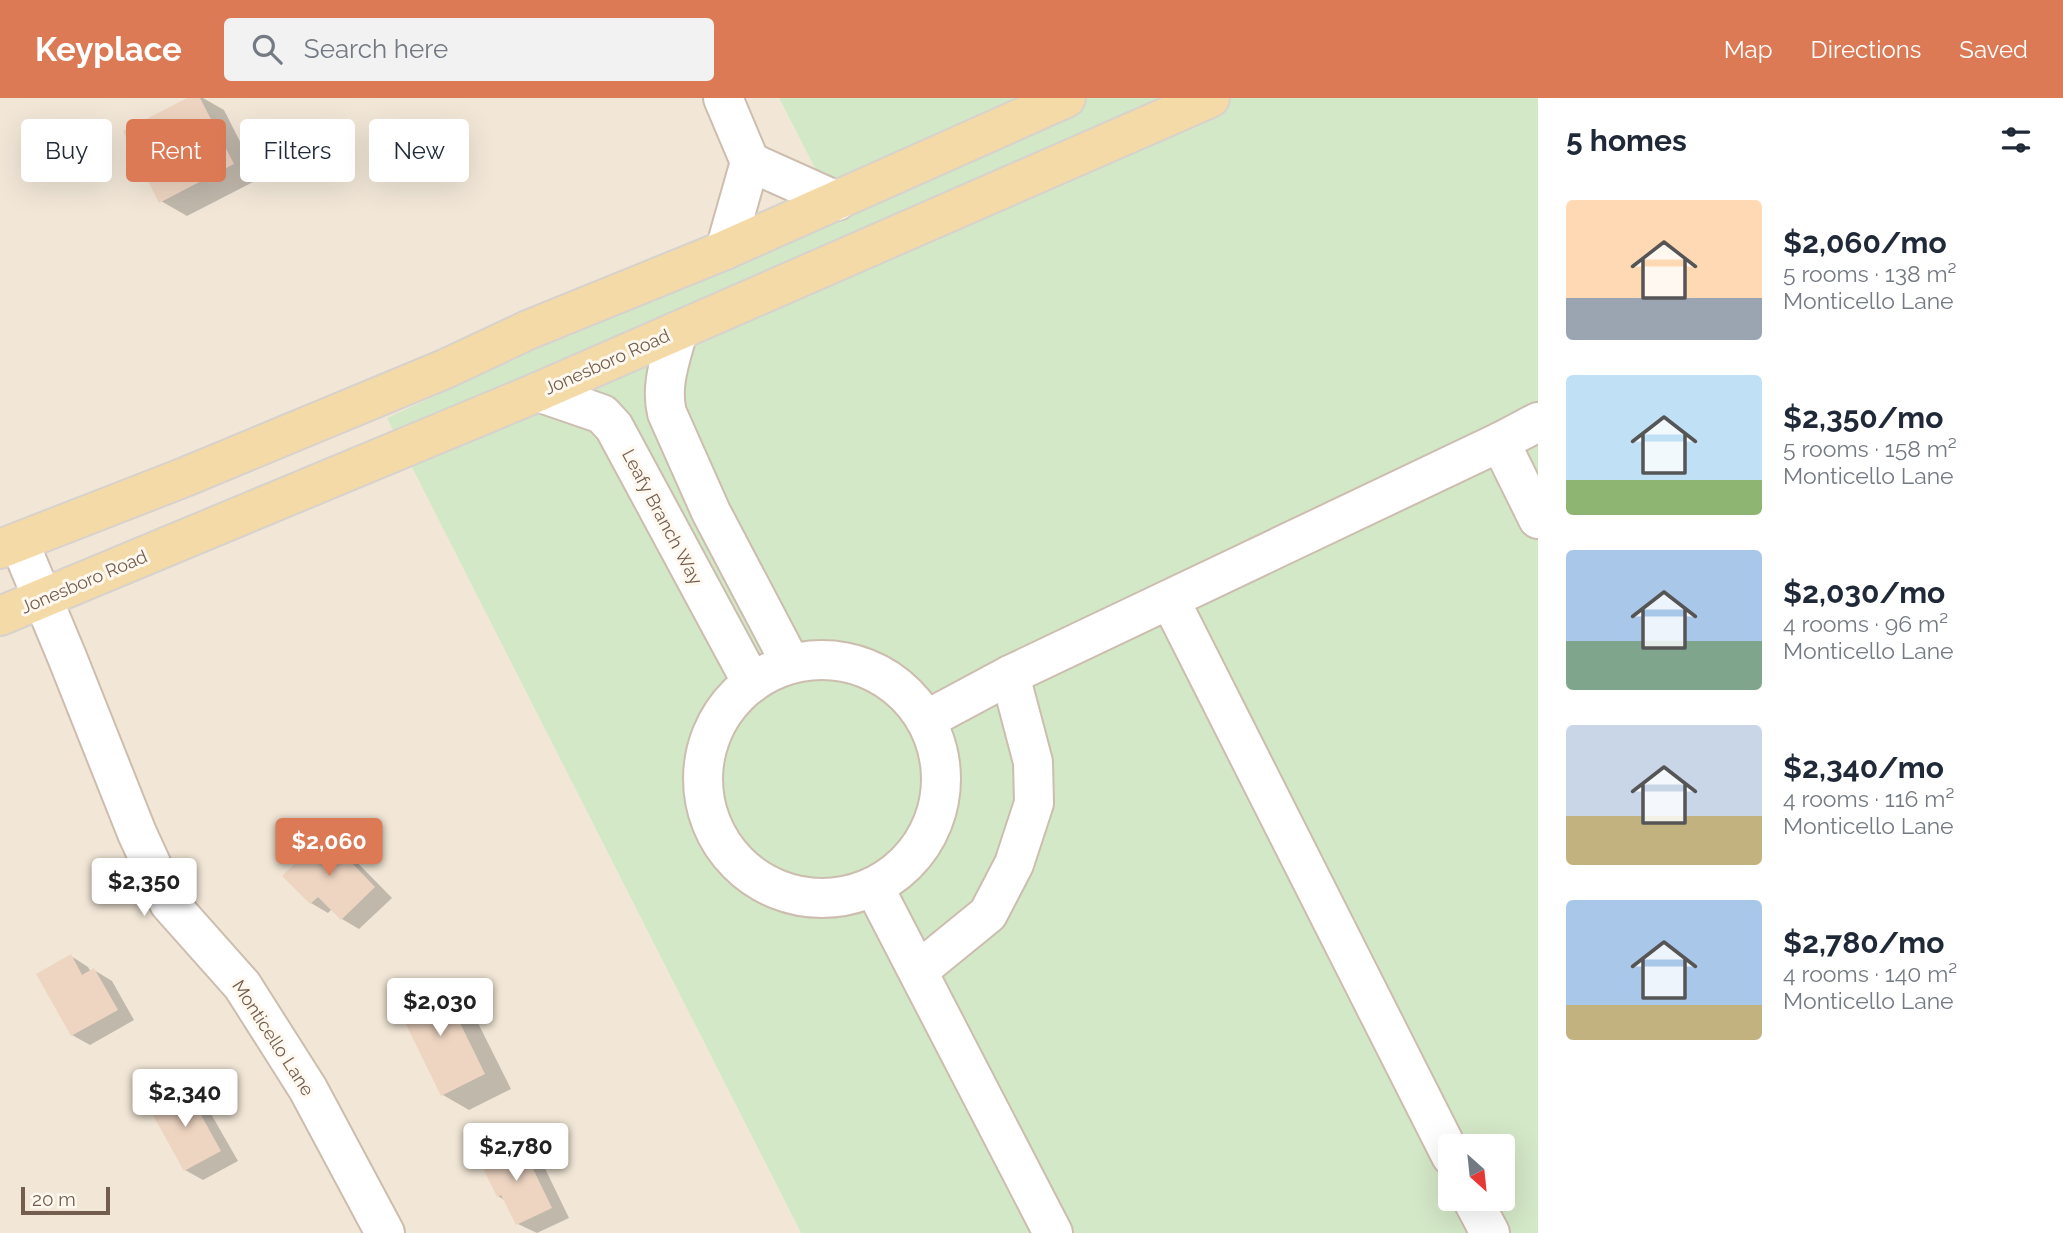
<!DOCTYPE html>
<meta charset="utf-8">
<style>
body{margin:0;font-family:Raleway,sans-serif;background:#f2f2f3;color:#1f2937;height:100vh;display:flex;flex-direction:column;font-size:26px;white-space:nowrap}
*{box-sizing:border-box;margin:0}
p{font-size:23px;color:#747a83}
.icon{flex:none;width:38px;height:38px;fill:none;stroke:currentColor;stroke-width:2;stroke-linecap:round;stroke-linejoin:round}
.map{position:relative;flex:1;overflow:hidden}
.panel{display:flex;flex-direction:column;background:#fff;width:525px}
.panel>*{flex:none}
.top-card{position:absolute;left:21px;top:21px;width:665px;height:63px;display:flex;gap:14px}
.needle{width:46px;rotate:153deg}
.fabs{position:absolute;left:1438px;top:1036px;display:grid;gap:14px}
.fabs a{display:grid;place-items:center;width:77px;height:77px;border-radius:7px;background:#fff;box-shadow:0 7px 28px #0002;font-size:35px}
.scale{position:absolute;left:21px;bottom:18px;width:89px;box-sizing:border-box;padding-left:7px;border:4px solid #735d4e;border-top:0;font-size:19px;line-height:24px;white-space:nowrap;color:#735d4e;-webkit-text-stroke:5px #fef8ee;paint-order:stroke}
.price{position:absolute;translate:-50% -60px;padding:0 16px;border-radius:7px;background:#fff;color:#222;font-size:23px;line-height:46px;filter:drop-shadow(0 2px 4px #0008)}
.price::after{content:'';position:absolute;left:50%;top:42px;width:21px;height:16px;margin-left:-10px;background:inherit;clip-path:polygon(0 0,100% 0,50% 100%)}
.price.selected{background:#dc7a56;color:#fff}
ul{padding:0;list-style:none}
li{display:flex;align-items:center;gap:21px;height:175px;padding:0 28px}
li span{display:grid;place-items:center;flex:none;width:196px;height:140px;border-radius:7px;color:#555}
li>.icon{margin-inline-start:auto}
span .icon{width:84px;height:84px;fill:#fffc;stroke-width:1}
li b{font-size:30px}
h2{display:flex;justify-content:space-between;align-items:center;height:84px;padding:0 28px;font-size:30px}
.pill{padding:0 24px;border-radius:7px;background:#fff;box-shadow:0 7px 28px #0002;font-size:24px;line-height:63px}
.pill.selected{background:#dc7a56;color:#fff}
header{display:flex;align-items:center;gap:42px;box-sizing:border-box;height:98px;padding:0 35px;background:#dc7a56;color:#fff}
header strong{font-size:33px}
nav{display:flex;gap:38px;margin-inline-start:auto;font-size:24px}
.search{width:490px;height:63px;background:#f2f2f3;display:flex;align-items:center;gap:18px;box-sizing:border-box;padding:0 24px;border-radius:7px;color:#747a83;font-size:26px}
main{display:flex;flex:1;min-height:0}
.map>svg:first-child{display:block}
.residential{fill:#f2e7d7}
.green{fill:#d3e8c7;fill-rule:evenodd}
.shadow{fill:#0003}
.building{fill:#eed5c2}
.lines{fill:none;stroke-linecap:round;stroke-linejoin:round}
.minor-casing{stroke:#ccbdaf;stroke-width:42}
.major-casing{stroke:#d8d2cd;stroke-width:42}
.minor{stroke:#fff;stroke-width:38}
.major{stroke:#f4daa6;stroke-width:38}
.labels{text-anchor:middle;stroke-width:6;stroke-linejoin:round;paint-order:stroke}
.street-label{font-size:18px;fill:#735d4e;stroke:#fef8ee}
</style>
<header>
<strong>Keyplace</strong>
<div class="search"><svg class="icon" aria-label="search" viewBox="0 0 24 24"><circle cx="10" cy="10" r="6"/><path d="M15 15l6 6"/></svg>Search here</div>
<nav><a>Map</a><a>Directions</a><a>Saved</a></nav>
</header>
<main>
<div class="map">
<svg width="1538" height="1135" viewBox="0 0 1538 1135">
<rect width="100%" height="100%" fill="#fbf4e8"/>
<!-- residential -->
<path class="residential" d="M0 0H779L837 113 388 321 801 1135H0Z"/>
<!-- green -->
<path class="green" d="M779 0H1538V1135H801L387 320 837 113ZM1451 1048H1503V1101H1451Z"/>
<!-- shadow -->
<g class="shadow">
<path d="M191 0H203L224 12 259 81 187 118 161 103Z"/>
<path d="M324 739 342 749 392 800 359 831 342 821 332 811 328 815 311 805Z"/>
<path d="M71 858 88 869 91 874 94 872 112 883 134 922 90 947 72 937Z"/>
<path d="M439 884 465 899 511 991 469 1012 443 997Z"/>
<path d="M186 992 203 1002 238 1063 203 1082 185 1072Z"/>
<path d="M520 1046 538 1056 569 1120 537 1135 518 1126 506 1103 498 1098Z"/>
</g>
<!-- building -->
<g class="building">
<path d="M187 0H200L234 66 159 105 123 33Z"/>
<path d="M324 736 375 789 341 822 318 799 310 806 282 778Z"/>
<path d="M71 856 82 877 94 870 118 912 71 938 36 876Z"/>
<path d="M439 882 485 976 441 998 395 904Z"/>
<path d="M186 990 221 1053 184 1073 149 1010Z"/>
<path d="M520 1044 552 1110 516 1127 501 1097 497 1099 480 1064Z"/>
</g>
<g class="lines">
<!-- minor casing -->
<g class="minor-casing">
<g id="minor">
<path d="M723 0 750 64 725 152"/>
<path d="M750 64 837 103"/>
<path d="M678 233C671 260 660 287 667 315L711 414 791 566"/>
<path d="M538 294 602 316 614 329 752 585"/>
<path d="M1500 344 1538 324"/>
<path d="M19 444 67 559 137 735 169 805 242 887 308 991 385 1135"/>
<path d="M1170 502 1451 1058"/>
<circle cx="822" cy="681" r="119"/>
<path d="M926 622 1010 577 1500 344 1538 421"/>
<path d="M874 789 1053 1135"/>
<path d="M918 873 988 816 1014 766 1034 705 1033 664 1010 577"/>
<path d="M1472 1101 1490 1135"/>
</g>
</g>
<!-- major casing -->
<g class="major-casing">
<g id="major">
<path d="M0 451 185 379 445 271 528 232 725 152 1066 0"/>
<path d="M0 518 538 294 1210 0"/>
</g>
</g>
<!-- minor -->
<use href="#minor" class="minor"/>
<!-- major -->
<use href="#major" class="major"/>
</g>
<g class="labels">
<!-- street labels -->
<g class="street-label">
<text transform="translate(607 264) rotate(-24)" y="6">Jonesboro Road</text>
<text transform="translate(662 419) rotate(62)" y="6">Leafy Branch Way</text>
<text transform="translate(84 484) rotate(-23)" y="6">Jonesboro Road</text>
<text transform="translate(273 940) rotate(57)" y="6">Monticello Lane</text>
</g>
</g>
</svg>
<div class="fabs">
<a><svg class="needle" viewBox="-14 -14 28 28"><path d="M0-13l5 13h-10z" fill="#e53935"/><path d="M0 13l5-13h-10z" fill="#747a83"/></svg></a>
</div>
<div class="scale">20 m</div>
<b class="price selected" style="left:329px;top:780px">$2,060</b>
<b class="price" style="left:144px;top:820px">$2,350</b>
<b class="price" style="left:440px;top:940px">$2,030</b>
<b class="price" style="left:185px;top:1031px">$2,340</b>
<b class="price" style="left:516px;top:1085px">$2,780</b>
<div class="top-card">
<a class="pill">Buy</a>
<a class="pill selected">Rent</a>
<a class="pill">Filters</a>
<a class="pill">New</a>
</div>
</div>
<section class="panel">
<h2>5 homes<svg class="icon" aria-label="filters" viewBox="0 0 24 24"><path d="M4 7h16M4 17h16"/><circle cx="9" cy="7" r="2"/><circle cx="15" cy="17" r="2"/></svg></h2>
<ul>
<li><span style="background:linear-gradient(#ffd9b3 70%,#9aa5b1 0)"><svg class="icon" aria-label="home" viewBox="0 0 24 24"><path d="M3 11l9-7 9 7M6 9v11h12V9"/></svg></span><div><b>$2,060/mo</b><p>5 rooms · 138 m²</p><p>Monticello Lane</p></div></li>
<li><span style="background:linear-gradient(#bfe0f5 75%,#8fb573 0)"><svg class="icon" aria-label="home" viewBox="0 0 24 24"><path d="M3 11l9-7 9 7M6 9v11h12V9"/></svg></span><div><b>$2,350/mo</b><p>5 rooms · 158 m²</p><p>Monticello Lane</p></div></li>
<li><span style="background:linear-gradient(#a9c7e8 65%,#7fa58c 0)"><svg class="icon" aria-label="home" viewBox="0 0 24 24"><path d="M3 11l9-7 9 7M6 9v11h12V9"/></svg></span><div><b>$2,030/mo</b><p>4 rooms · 96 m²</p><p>Monticello Lane</p></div></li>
<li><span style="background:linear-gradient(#c9d6e8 65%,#c2b280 0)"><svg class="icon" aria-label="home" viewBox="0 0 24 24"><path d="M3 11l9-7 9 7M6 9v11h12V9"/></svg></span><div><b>$2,340/mo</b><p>4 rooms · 116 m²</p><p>Monticello Lane</p></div></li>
<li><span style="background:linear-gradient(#a9c7e8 75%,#c2b280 0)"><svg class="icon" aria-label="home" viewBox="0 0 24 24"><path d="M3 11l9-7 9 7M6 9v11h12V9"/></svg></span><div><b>$2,780/mo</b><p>4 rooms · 140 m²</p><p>Monticello Lane</p></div></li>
</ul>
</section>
</main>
